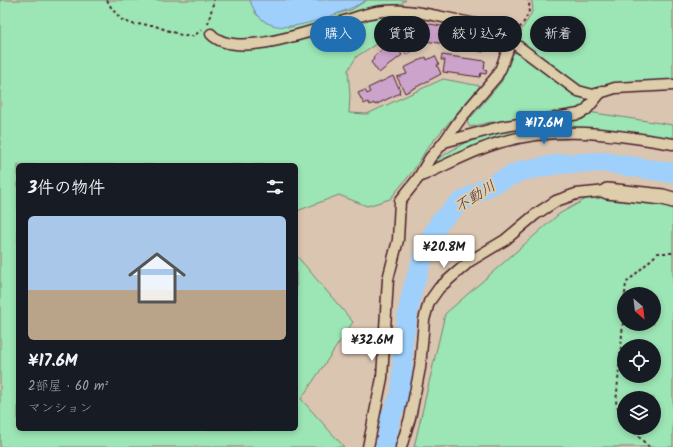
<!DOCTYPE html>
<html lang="ja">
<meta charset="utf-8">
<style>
body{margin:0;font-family:Kalam,"Klee One",sans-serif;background:#20242c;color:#f1f3f6;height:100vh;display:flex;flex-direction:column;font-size:15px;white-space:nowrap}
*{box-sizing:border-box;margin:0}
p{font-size:13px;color:#9ea1a6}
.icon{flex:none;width:22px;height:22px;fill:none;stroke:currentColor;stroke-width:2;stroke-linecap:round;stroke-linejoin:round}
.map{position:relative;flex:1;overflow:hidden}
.sheet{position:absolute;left:16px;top:163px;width:282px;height:268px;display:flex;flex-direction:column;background:#171b24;border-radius:6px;box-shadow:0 2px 6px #0003}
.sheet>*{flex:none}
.top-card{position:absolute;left:310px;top:16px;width:303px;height:36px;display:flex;gap:8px}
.needle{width:26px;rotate:152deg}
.controls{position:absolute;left:617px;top:287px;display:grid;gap:8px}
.controls a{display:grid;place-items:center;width:44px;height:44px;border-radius:50%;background:#171b24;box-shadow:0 2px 6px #0003;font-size:20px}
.price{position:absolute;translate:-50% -34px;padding:0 9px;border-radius:4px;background:#fff;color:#222;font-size:13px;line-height:26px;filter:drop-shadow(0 1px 2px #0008)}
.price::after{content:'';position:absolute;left:50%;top:24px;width:12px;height:9px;margin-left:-6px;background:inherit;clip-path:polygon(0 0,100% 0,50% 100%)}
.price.selected{background:#1f6fb2;color:#fff}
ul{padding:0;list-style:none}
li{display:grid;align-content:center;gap:8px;height:212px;padding:0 12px}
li+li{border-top:1px solid #363941}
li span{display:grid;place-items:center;height:124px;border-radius:6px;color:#555}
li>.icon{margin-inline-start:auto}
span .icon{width:72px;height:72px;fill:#fffc;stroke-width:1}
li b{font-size:17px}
h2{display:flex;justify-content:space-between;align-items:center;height:48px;padding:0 12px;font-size:17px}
.tag{padding:0 14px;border-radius:18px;background:#171b24;box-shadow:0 2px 6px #0003;font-size:14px;line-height:36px}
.tag.selected{background:#1f6fb2;color:#fff}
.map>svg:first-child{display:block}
.green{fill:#9ce5b4;stroke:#738270;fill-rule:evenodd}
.water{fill:#9ed0fb;stroke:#7c89a8}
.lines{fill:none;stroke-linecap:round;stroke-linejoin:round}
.river{stroke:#9ed0fb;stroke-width:20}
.building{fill:#cca4cb;stroke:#4a1f2b}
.street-casing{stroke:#4a1f2b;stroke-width:13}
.secondary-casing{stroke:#4a1f2b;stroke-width:18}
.path{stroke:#4a1f2b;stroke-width:2;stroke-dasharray:3 3;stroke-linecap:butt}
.street{stroke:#decdaa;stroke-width:10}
.secondary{stroke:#decdaa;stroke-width:15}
.labels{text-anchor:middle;stroke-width:4;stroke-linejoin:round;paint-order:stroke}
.water-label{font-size:15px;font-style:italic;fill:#523140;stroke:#decdaa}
</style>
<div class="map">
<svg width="673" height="447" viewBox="0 0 673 447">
<rect width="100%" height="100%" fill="#dac5b1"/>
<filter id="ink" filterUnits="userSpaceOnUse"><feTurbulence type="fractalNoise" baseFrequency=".025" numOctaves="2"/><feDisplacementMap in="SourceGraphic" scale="8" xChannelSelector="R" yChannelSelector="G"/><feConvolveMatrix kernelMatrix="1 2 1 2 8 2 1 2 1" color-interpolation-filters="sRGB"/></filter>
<g filter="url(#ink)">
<!-- green -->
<g class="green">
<path d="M0 0H250L256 14 267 23 290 27 351 10 367 0H406L400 4 365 9 345 17 290 31 298 40 366 19 383 17 381 41 357 56 348 70 350 95 349 113 367 114 443 79 480 86 428 147 413 171 390 199 367 206 339 195 297 211 296 213V165H18V429H296V255L353 322 301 399 344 447H0Z"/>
<path d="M531 0H673V81L586 91 518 42C517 27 539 15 531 0Z"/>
<path d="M517 52 576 96 591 99 585 108 502 123 491 122 470 127 467 122 502 81 512 54Z"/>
<path d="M588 112 673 125V139C614 129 553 119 494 139 476 145 459 154 441 162L436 160 469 140 483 135Z"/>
<path d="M600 196 641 198 673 205V447H414L445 314 559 214 586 199ZM624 294H654V324H624ZM624 346H654V376H624ZM624 398H654V428H624Z"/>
</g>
<!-- water -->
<path class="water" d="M250 0H367C348 11 299 30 277 26 263 24 254 13 250 0Z"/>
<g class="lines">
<!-- river -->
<path class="river" d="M385 447 391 416 400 396 402 384 403 340 412 291 426 248 439 223 458 204 485 188 521 171 560 164 602 162 673 173"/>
</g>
<!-- building -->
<g class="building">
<path d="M425 23 446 27 445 30H449L446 44 418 40 421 26H424Z"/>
<path d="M402 29 414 50 406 55 393 34Z"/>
<path d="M462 30 483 35V38L486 39 483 52 454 45 457 32 462 33Z"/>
<path d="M389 44 391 46 394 44 402 55 379 73 371 62 374 59 373 57Z"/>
<path d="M442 55 485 61 484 69 487 70 486 74 481 73 480 77 443 72 445 60H441Z"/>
<path d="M435 56 439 64 437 65 441 74 405 93 397 77 407 74 404 68 426 57 427 60Z"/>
<path d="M393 76 400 90 399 91 400 93 375 105 374 103 370 105 368 102 364 104 358 93 365 90 367 94 370 92 368 88Z"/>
</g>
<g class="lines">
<!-- street casing -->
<g class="street-casing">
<g id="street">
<path d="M211 34C238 64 336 21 371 13 400 6 432 15 461 21 470 23 480 24 488 27 496 30 504 35 511 41L501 68 496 77 461 118 444 142"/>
<path d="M511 41 578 91 593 95 615 88 673 85"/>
<path d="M419 177C445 166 471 151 498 143 558 125 613 134 673 144"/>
<path d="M368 447 382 378 388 279 398 240 400 201 419 177 430 158 444 142 500 127 579 114 586 110 602 91"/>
<path d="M401 447 410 418 420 368 424 320 429 302 439 288 470 261 505 240 536 214 556 201 576 194 607 191"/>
</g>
</g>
<!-- secondary casing -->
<g class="secondary-casing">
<path id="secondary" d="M607 191 663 197 673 200"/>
</g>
<!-- path -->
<g class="path">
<path d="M107 0 112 9 122 20 132 24 152 25 184 36H193L202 30"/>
<path d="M208 24 214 0"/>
<path d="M516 33C523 23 533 12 528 0"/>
<path d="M625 294 626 283 658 253H673"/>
<path d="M624 311 616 404 624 420"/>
<path d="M630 428 649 447"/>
</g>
<!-- street -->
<use href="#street" class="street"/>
<!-- secondary -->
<use href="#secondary" class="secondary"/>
</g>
</g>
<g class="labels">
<!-- water labels -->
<g class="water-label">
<text transform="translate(475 196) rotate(-32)" y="5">不動川</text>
</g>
</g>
</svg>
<div class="controls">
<a><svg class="needle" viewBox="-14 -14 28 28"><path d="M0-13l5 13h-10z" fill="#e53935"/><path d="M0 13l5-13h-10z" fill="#9ea1a6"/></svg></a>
<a><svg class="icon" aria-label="locate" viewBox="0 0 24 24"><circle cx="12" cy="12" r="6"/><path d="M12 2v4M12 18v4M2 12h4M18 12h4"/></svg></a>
<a><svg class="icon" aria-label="layers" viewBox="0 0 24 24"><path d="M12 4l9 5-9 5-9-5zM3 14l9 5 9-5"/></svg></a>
</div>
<b class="price selected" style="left:544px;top:145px">¥17.6M</b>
<b class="price" style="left:444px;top:269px">¥20.8M</b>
<b class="price" style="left:372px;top:362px">¥32.6M</b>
<div class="top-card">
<a class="tag selected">購入</a>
<a class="tag">賃貸</a>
<a class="tag">絞り込み</a>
<a class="tag">新着</a>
</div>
<section class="sheet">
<h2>3件の物件<svg class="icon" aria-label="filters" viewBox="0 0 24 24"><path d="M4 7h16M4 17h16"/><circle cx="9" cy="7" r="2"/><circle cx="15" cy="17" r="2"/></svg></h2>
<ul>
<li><span style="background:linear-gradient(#a9c7e8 60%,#b9a48a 0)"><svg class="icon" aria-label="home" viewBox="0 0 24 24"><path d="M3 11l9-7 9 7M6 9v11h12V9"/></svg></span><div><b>¥17.6M</b><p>2部屋 · 60 m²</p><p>マンション</p></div></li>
</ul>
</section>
</div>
